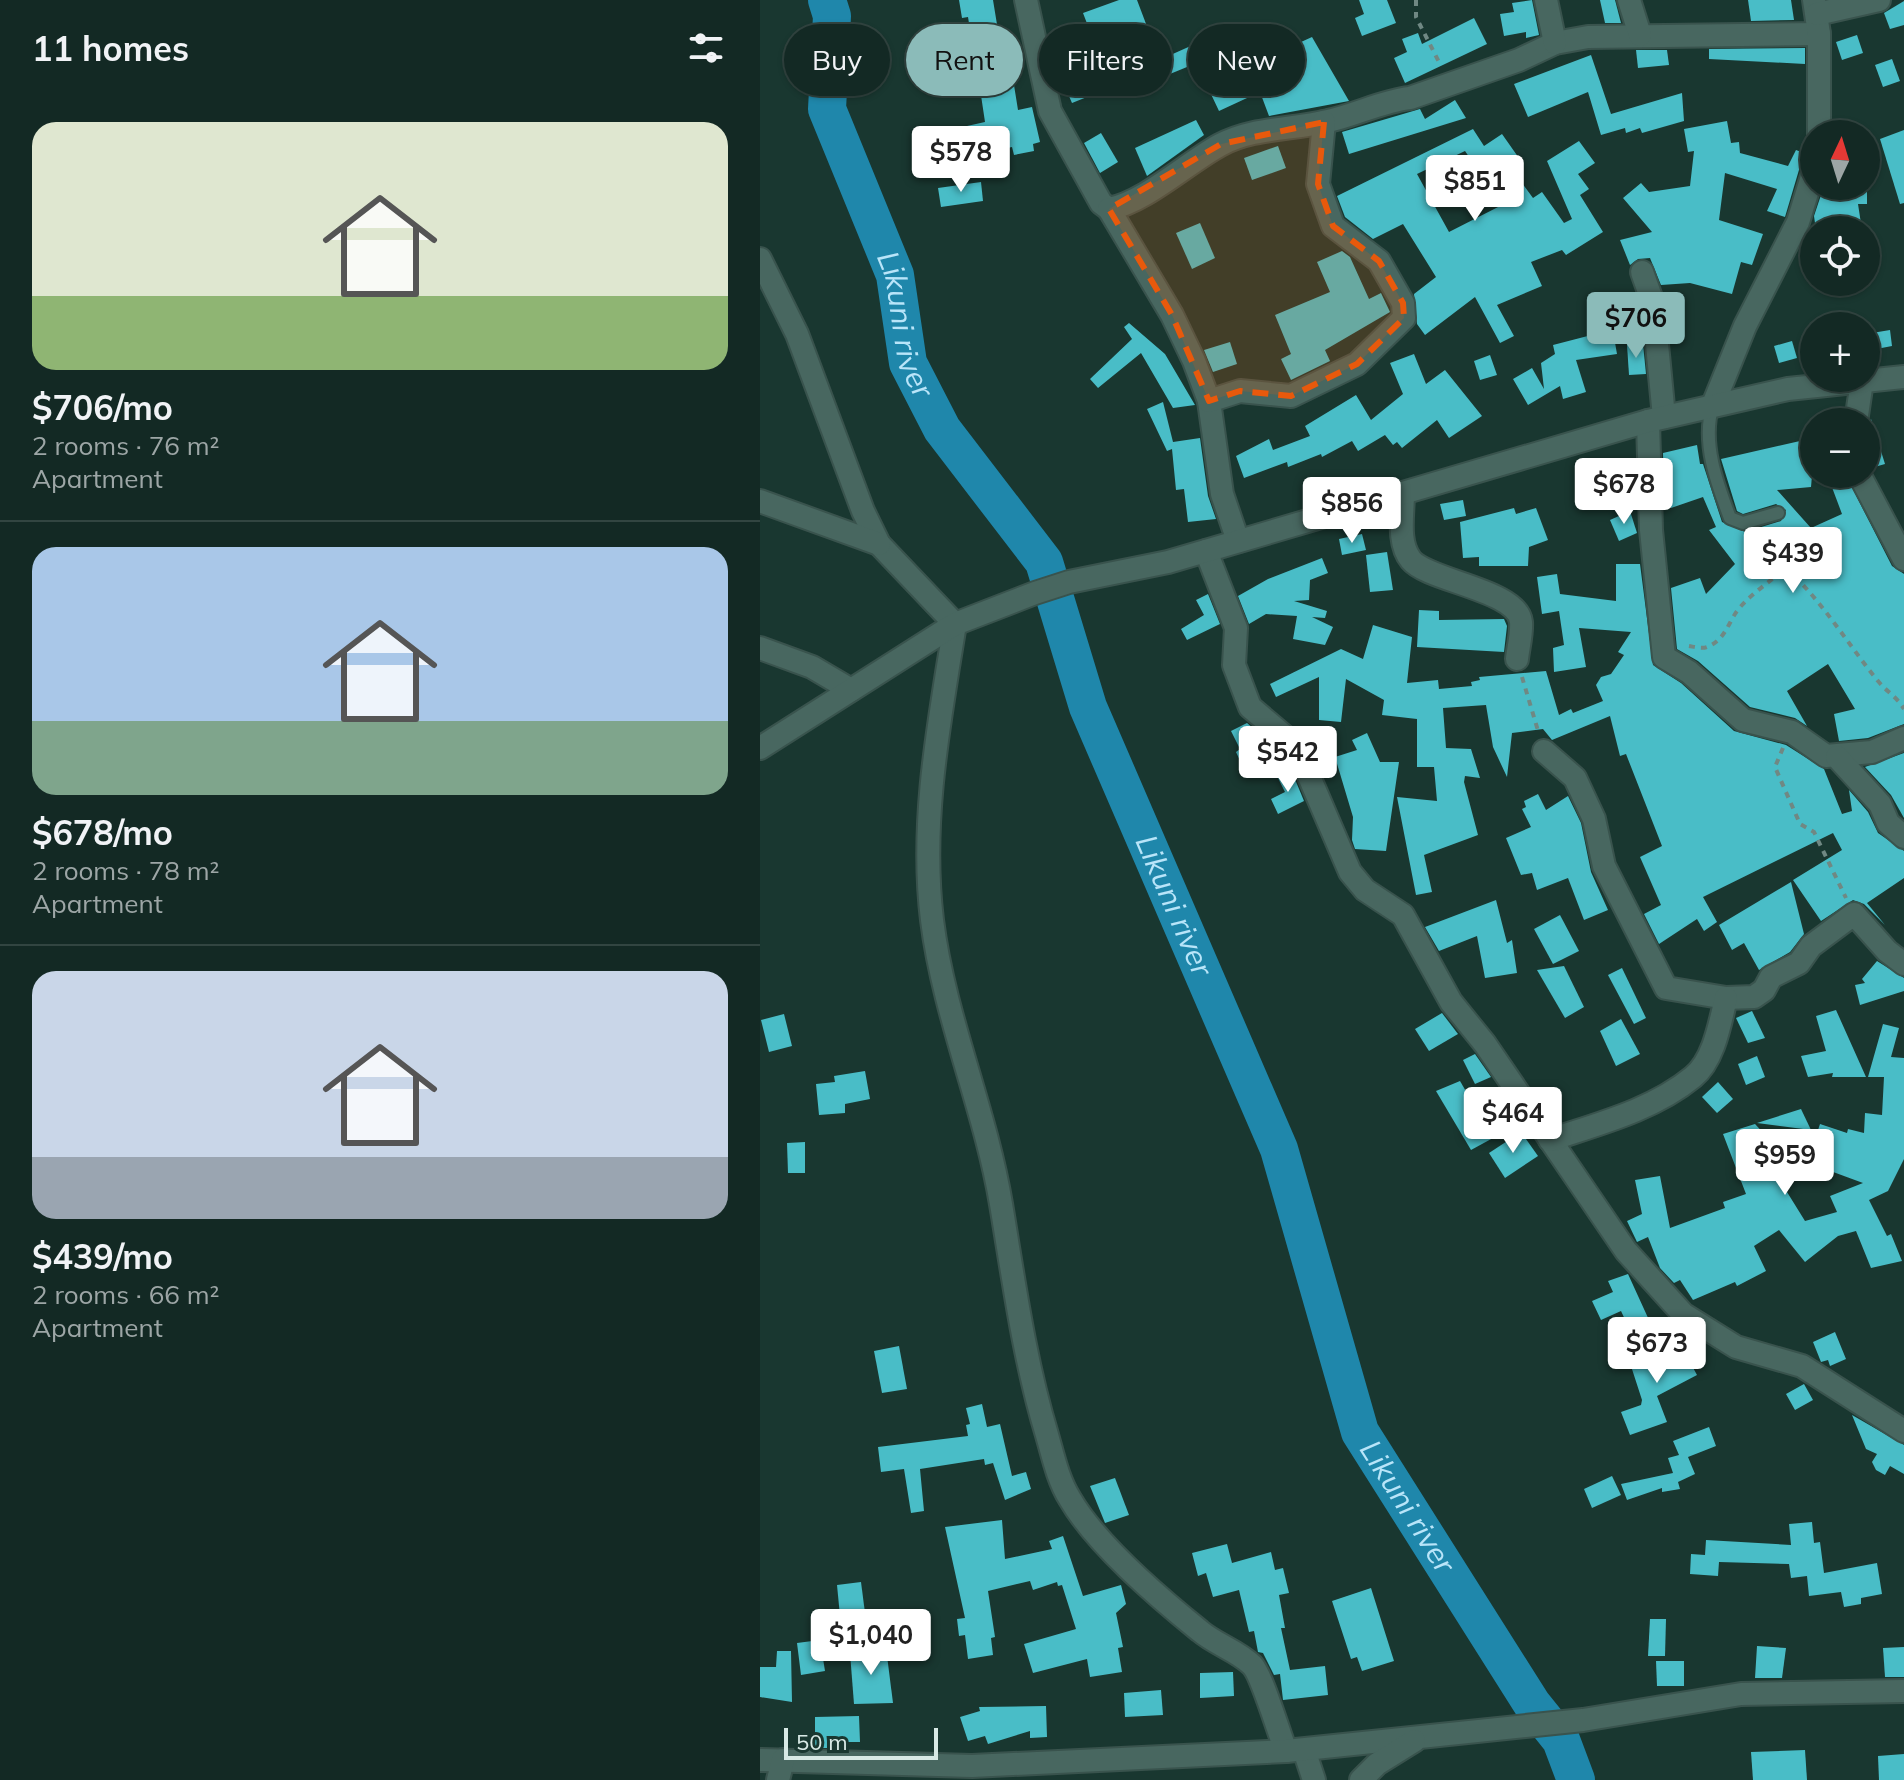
<!DOCTYPE html>
<meta charset="utf-8">
<style>
body{margin:0;font-family:Mulish,sans-serif;background:#203531;color:#f1f3f6;height:100vh;display:flex;flex-direction:column;font-size:30px;white-space:nowrap}
*{box-sizing:border-box;margin:0}
p{font-size:26px;color:#9da6a6}
.icon{flex:none;width:44px;height:44px;fill:none;stroke:currentColor;stroke-width:2;stroke-linecap:round;stroke-linejoin:round}
.map{position:relative;flex:1;overflow:hidden}
.panel{display:flex;flex-direction:column;background:#132924;width:760px}
.panel>*{flex:none}
.hud{position:absolute;left:24px;top:24px;width:760px;height:72px;display:flex;gap:16px}
.needle{width:52px;rotate:4deg}
.controls{position:absolute;left:1040px;top:120px;display:grid;gap:16px}
.controls a{display:grid;place-items:center;width:80px;height:80px;border-radius:50%;background:#132924;box-shadow:0 2px 6px #0004,0 0 0 2px #324541;font-size:40px}
.scale{position:absolute;left:24px;bottom:20px;width:154px;box-sizing:border-box;padding-left:8px;border:4px solid #d8e9e5;border-top:0;font-size:22px;line-height:28px;white-space:nowrap;color:#d8e9e5;-webkit-text-stroke:6px #193730;paint-order:stroke}
.price{position:absolute;translate:-50% -68px;padding:0 18px;border-radius:8px;background:#fff;color:#222;font-size:26px;line-height:52px;filter:drop-shadow(0 2px 4px #0008)}
.price::after{content:'';position:absolute;left:50%;top:48px;width:24px;height:18px;margin-left:-12px;background:inherit;clip-path:polygon(0 0,100% 0,50% 100%)}
.price.active{background:#8bbbb9;color:#111}
ul{padding:0;list-style:none}
li{display:grid;align-content:center;gap:16px;height:424px;padding:0 32px}
li+li{border-top:2px solid #324541}
li span{display:grid;place-items:center;height:248px;border-radius:24px;color:#555}
li>.icon{margin-inline-start:auto}
span .icon{width:144px;height:144px;fill:#fffc;stroke-width:1}
li b{font-size:34px}
h2{display:flex;justify-content:space-between;align-items:center;height:96px;padding:0 32px;font-size:34px}
.pill{padding:0 28px;border-radius:36px;background:#132924;box-shadow:0 2px 6px #0004,0 0 0 2px #324541;font-size:28px;line-height:72px}
.pill.active{background:#8bbbb9;color:#111}
main{display:flex;flex:1;min-height:0}
.map>svg:first-child{display:block}
.lines{fill:none;stroke-linecap:round;stroke-linejoin:round}
.river{stroke:#1f87ab;stroke-width:38}
.building{fill:#49bdc7;fill-rule:evenodd}
.service-casing{stroke:#39534d;stroke-width:16}
.minor-casing{stroke:#39534d;stroke-width:26}
.tertiary-casing{stroke:#39534d;stroke-width:26}
.path{stroke:#708883;stroke-width:4;stroke-dasharray:6 6;stroke-linecap:butt}
.service{stroke:#486760;stroke-width:12}
.minor{stroke:#486760;stroke-width:22}
.tertiary{stroke:#486760;stroke-width:22}
.marked{fill:#e8590c;fill-opacity:0.2;stroke:#e8590c;stroke-width:6;stroke-dasharray:16 10;stroke-linejoin:round}
.labels{text-anchor:middle;stroke-width:8;stroke-linejoin:round;paint-order:stroke}
.water-label{font-size:30px;font-style:italic;fill:#b9e5f9;stroke:#193730}
</style>
<main>
<section class="panel">
<h2>11 homes<svg class="icon" aria-label="filters" viewBox="0 0 24 24"><path d="M4 7h16M4 17h16"/><circle cx="9" cy="7" r="2"/><circle cx="15" cy="17" r="2"/></svg></h2>
<ul>
<li><span style="background:linear-gradient(#dfe7d0 70%,#8fb573 0)"><svg class="icon" aria-label="home" viewBox="0 0 24 24"><path d="M3 11l9-7 9 7M6 9v11h12V9"/></svg></span><div><b>$706/mo</b><p>2 rooms · 76 m²</p><p>Apartment</p></div></li>
<li><span style="background:linear-gradient(#a9c7e8 70%,#7fa58c 0)"><svg class="icon" aria-label="home" viewBox="0 0 24 24"><path d="M3 11l9-7 9 7M6 9v11h12V9"/></svg></span><div><b>$678/mo</b><p>2 rooms · 78 m²</p><p>Apartment</p></div></li>
<li><span style="background:linear-gradient(#c9d6e8 75%,#9aa5b1 0)"><svg class="icon" aria-label="home" viewBox="0 0 24 24"><path d="M3 11l9-7 9 7M6 9v11h12V9"/></svg></span><div><b>$439/mo</b><p>2 rooms · 66 m²</p><p>Apartment</p></div></li>
</ul>
</section>
<div class="map">
<svg width="1144" height="1780" viewBox="0 0 1144 1780">
<rect width="100%" height="100%" fill="#193730"/>
<g class="lines">
<!-- river -->
<path class="river" id="s1" d="M67 0 72 16 67 109 135 275 148 363 182 429 284 562 328 707 519 1149 600 1432 772 1704 801 1740 816 1780"/>
</g>
<!-- building -->
<g class="building">
<path d="M199 0H233L242 55 249 54 258 110 272 107 280 142 273 144 274 151 254 155 252 147 234 151 233 147 203 154 198 128 225 122 219 82 206 85 203 64 215 61 208 17 202 18Z"/>
<path d="M359 0H377L394 45 400 42 406 57 462 32 471 49 512 33 519 52 552 37 589 101 509 116 500 92 459 111 441 73 431 77 427 67 388 83 380 65 338 81 342 91 312 103 302 80 314 74 311 66 339 55 323 13Z"/>
<path d="M599 0H627L636 23 602 36 595 18 604 14Z"/>
<path d="M772 0 779 35 766 38V32L744 36 740 14 754 12 752 3Z"/>
<path d="M840 0H855L861 23H845Z"/>
<path d="M988 0H1031L1034 20 991 21Z"/>
<path d="M1144 1V25L1130 29 1124 13Z"/>
<path d="M714 18 727 44 645 83 634 58 647 52 642 39 658 33 662 44Z"/>
<path d="M1097 35 1103 53 1082 60 1076 42Z"/>
<path d="M1045 48V64L949 59V49Z"/>
<path d="M876 50H907L909 65 878 68Z"/>
<path d="M831 55 851 114 922 93 924 121 882 133 880 128 866 133 865 128 841 135 828 92 768 117 754 84Z"/>
<path d="M1132 59 1140 81 1123 87 1115 65Z"/>
<path d="M695 100 706 118 589 154 582 132 660 109 665 119Z"/>
<path d="M436 120 444 135 387 176 375 148Z"/>
<path d="M967 121 971 143 979 142 980 153 1028 166 1036 150 1044 153 1025 217 1007 211 1017 189 965 173 959 220 1003 234 992 265 981 262 972 294 930 283 901 285 890 258 878 259 870 265 860 240 892 232 863 198 881 183 889 192 930 186 934 151 928 152 924 129Z"/>
<path d="M713 129 724 146 742 134 761 161 751 168 773 198 782 192 804 223 812 219 787 161 819 141 835 163 818 174 829 189 820 195 843 232 806 255 802 250 771 262 782 286 737 305 754 336 740 343 715 297 665 335 657 324 654 294 676 277 643 224 613 239 585 217 577 196ZM705 151 742 205 689 232 657 174Z"/>
<path d="M1144 130V203L1140 204 1120 139Z"/>
<path d="M341 133 358 162 340 173 324 143Z"/>
<path d="M518 146 526 168 492 180 484 158Z"/>
<path d="M221 182 223 201 181 207 178 188Z"/>
<path d="M1064 186H1107V204H1098L1102 230H1056L1054 216Z"/>
<path d="M440 223 455 258 432 269 416 233Z"/>
<path d="M582 251 590 257 609 299 621 293 630 312 565 350 570 361 531 380 521 359 531 354 515 315 570 292 557 262Z"/>
<path d="M369 323 405 354 435 405 413 408 381 353 338 388 330 379 372 339 364 327Z"/>
<path d="M1130 330 1132 346 1106 351V334Z"/>
<path d="M847 331 848 338 854 337 857 354 816 360 826 392 803 399 800 386 768 405 753 379 772 368 784 389 781 363 795 354 793 345Z"/>
<path d="M1032 341 1037 358 1019 363 1014 346Z"/>
<path d="M470 342 477 364 453 372 444 350Z"/>
<path d="M883 344 886 374 869 375 867 345Z"/>
<path d="M654 354 666 384 685 370 722 416 689 438 677 420 642 448 637 442 633 445 625 435 598 451 592 441 562 457 561 454 528 467 527 462 484 478 476 456 509 439 513 450 550 436 545 426 596 395 611 420 643 394 630 363Z"/>
<path d="M730 355 737 375 720 380 714 361Z"/>
<path d="M403 402 413 442 440 438 448 496 456 519 428 522 424 489 416 490 412 449 407 451 387 409Z"/>
<path d="M1111 419 1125 464 1111 468 1106 462V432Z"/>
<path d="M1040 441 1043 456 1054 453 1051 487 1017 490 1051 528 1082 514 1067 474H1085L1132 566 1144 574V724L1108 738 1079 741 1074 714 1095 709 1068 664 1027 691 1047 726 1035 718 990 707 938 661 917 649 911 588 940 578 946 594 975 564 949 530 956 527 943 497 911 508 909 503 904 504 903 453 937 445 940 464H943L962 522 985 532 1021 521 1026 510 1016 504 983 514 977 511 961 459Z"/>
<path d="M703 500 706 516 684 520 680 504Z"/>
<path d="M754 508 756 514 776 508 788 540 769 547 768 566H719V557L703 558 700 522Z"/>
<path d="M870 511 877 533 859 541 850 520Z"/>
<path d="M602 534 606 550 582 555 579 539Z"/>
<path d="M627 552 633 590 610 592 606 555Z"/>
<path d="M562 558 568 573 550 580 549 600 534 601 567 611 565 618 552 617 573 627 565 645 533 639 537 616 506 614 489 624 478 596 508 579Z"/>
<path d="M856 564H880L893 665 921 683 974 731 1026 745 1064 769 1082 814 1092 811 1089 790 1108 812 1118 833 1144 851V878L1107 903 1125 925 1104 904 1093 900 1061 921 1033 880 1082 850 1073 833 943 897 957 922 944 931 937 919 899 944 884 914 901 905 880 857 902 846 866 754 860 756 850 716 792 740 783 729 752 733 747 777 733 747 726 705 683 708 686 748 711 749 720 778 705 776 704 782 718 835 664 855 672 892 656 895 637 797 677 801 674 767H657V719L622 715 624 700 586 679 581 722 559 720V677L516 697 510 684 581 649 603 659 613 625 652 637 647 683 678 680 679 689 712 686 711 682 720 680 719 677 786 671 799 715 811 709 813 713 843 701 836 685 841 677 851 674 864 655 858 652 871 632 819 628 826 667 794 672 793 648 804 645 799 611 782 614 777 577 797 574 800 594 856 601Z"/>
<path d="M448 594 460 624 427 640 421 629 444 615 436 600Z"/>
<path d="M659 610 679 611V620L744 619 747 626 744 652 657 647Z"/>
<path d="M487 723 506 739 513 752 483 767 476 752 480 749 471 731Z"/>
<path d="M607 733 620 762H639L626 851 595 849 592 840 593 817 575 757 597 750 592 740Z"/>
<path d="M1144 753V818L1131 795 1105 767Z"/>
<path d="M532 772 544 801 518 814 511 799 525 792 518 778Z"/>
<path d="M778 794 786 810 808 796 821 823 831 872 848 910 824 920 808 878 777 890 772 873 761 875 746 838 771 827 762 809 766 807 764 801Z"/>
<path d="M1031 882 1044 934 1030 952 999 970 984 943 972 950 959 925Z"/>
<path d="M736 900 747 943 752 940 757 973 725 978 717 936 679 951 665 927Z"/>
<path d="M800 915 819 951 793 964 774 929Z"/>
<path d="M1117 961 1144 978V991L1100 1005 1095 985 1105 983 1102 979Z"/>
<path d="M804 966 824 1007 805 1018 777 970Z"/>
<path d="M862 968 886 1018 874 1024 848 975Z"/>
<path d="M1076 1010 1106 1077H1072L1073 1073 1048 1077 1041 1056 1066 1051 1056 1016Z"/>
<path d="M992 1011 1005 1038 988 1043 976 1018Z"/>
<path d="M682 1013 698 1034 669 1051 655 1029Z"/>
<path d="M24 1014 32 1046 9 1052 1 1020Z"/>
<path d="M861 1019 880 1054 856 1066 840 1031Z"/>
<path d="M1123 1024 1139 1028 1131 1057 1144 1058V1159L1128 1191 1109 1200 1127 1236 1131 1234 1142 1261 1111 1268 1096 1231 1078 1236 1045 1262 1019 1230 994 1246 1006 1271 977 1286 975 1282 933 1300 920 1280 914 1283 900 1268 888 1237 877 1242 867 1221 882 1214 875 1180 900 1176 910 1228 965 1208 963 1202 986 1194 963 1134 995 1124 1022 1153 1006 1158 1045 1221 1077 1212 1070 1196 1103 1183 1065 1169 1071 1152 1053 1145 1060 1124 1087 1133 1088 1129 1104 1133 1105 1113 1122 1115 1124 1077H1108Z"/>
<path d="M715 1054 731 1077 715 1084 703 1060Z"/>
<path d="M997 1056 1005 1077 986 1085 978 1064Z"/>
<path d="M105 1071 110 1099 85 1104V1113L59 1115 56 1084 75 1082 74 1076Z"/>
<path d="M700 1081 733 1138 711 1150 676 1091Z"/>
<path d="M958 1082 973 1099 957 1113 942 1097Z"/>
<path d="M1041 1109 1051 1130 997 1123Z"/>
<path d="M761 1132 778 1156 745 1178 729 1153Z"/>
<path d="M45 1142V1173H28L27 1143Z"/>
<path d="M868 1274 889 1320 869 1328 861 1311 841 1320 832 1301 853 1292 848 1281Z"/>
<path d="M1075 1332 1086 1359 1070 1366 1068 1360 1061 1362 1053 1342Z"/>
<path d="M917 1338 937 1375 897 1396 907 1422 870 1435 861 1412 881 1405 882 1400 871 1366 892 1359 889 1353Z"/>
<path d="M139 1346 147 1389 122 1393 114 1351Z"/>
<path d="M1044 1384 1053 1400 1035 1410 1026 1394Z"/>
<path d="M222 1404 227 1427 240 1424 252 1476 266 1472 271 1489 245 1500 233 1463 225 1465 224 1459 160 1469 164 1511 151 1513 144 1469 121 1472 118 1447 208 1436 206 1425 210 1424 206 1408Z"/>
<path d="M1092 1415 1144 1445V1474L1130 1466 1125 1475 1116 1470 1112 1462 1117 1454 1106 1449Z"/>
<path d="M949 1427 956 1446 928 1457 935 1474 918 1482 920 1489 902 1492V1488L867 1500 861 1484 913 1473 908 1458 919 1455 913 1441Z"/>
<path d="M852 1476 861 1495 832 1508 824 1489Z"/>
<path d="M355 1478 369 1515 345 1523 330 1486Z"/>
<path d="M242 1520 245 1559 292 1549 289 1541 303 1536 323 1596 361 1585 366 1604 356 1613 363 1647 358 1648 362 1672 330 1677 327 1659 273 1673 264 1644 316 1629 302 1585 298 1586 297 1582 273 1590 270 1581 228 1591 235 1637 231 1638 233 1655 208 1659 205 1635 199 1636 197 1619 205 1618 185 1527Z"/>
<path d="M1052 1522 1054 1543 1060 1542 1064 1573 1117 1563 1122 1594 1101 1598V1604L1084 1607 1081 1592 1049 1596 1047 1576 1031 1578 1029 1564 959 1562 958 1576 930 1574 931 1554 945 1555 946 1540 1031 1545 1029 1524Z"/>
<path d="M467 1544 472 1563 511 1552 515 1570 523 1568 529 1593 519 1595 525 1628H521L530 1670 565 1666 568 1695 523 1700 520 1674 514 1675 503 1653 498 1652 494 1631 489 1632 479 1590 453 1597 446 1573 438 1576 432 1553Z"/>
<path d="M101 1582 105 1613 80 1616 77 1585Z"/>
<path d="M611 1588 634 1661 602 1671 597 1657 591 1659 572 1601Z"/>
<path d="M890 1619H906L905 1656H888Z"/>
<path d="M60 1640 65 1671 41 1675 37 1643Z"/>
<path d="M997 1646 1026 1648 1022 1678H995Z"/>
<path d="M1144 1647V1677H1125L1123 1648Z"/>
<path d="M126 1648 133 1703 94 1704 90 1653Z"/>
<path d="M17 1651H31L32 1702 0 1697V1667H16Z"/>
<path d="M896 1661H924V1686H897Z"/>
<path d="M473 1672 474 1696 440 1698V1673Z"/>
<path d="M401 1690 403 1715 365 1717 364 1693Z"/>
<path d="M286 1706 287 1737 270 1738V1731L228 1744 225 1736 208 1741 200 1717 220 1711 219 1707Z"/>
<path d="M99 1716 100 1742H75V1748H55V1717Z"/>
<path d="M1045 1750 1047 1780H993L991 1752Z"/>
<path d="M1144 1754V1780H1119L1118 1756Z"/>
</g>
<g class="lines">
<!-- service casing -->
<g class="service-casing">
<path id="service" d="M953 405C941 441 957 484 970 518L983 523 1018 513"/>
</g>
<!-- minor casing -->
<g class="minor-casing">
<g id="minor">
<path d="M266 0 290 111 341 203 349 209C385 202 427 163 460 145 493 127 532 130 568 121 596 115 622 101 650 98L759 60 795 43 828 37 1059 34"/>
<path d="M786 0 795 43"/>
<path d="M869 0 880 35"/>
<path d="M1054 0 1059 34V134"/>
<path d="M1057 14 1119 0"/>
<path d="M349 209 412 315 434 361 449 401 462 494 478 541"/>
<path d="M0 259 37 334 103 511 119 544 195 624C179 723 160 821 172 920 184 1017 225 1108 241 1204 254 1282 264 1359 287 1435 293 1456 298 1480 310 1499 336 1544 399 1598 440 1631 455 1644 478 1651 492 1665 502 1675 519 1734 526 1751"/>
<path d="M882 272 893 303 904 417"/>
<path d="M449 401 480 391 531 396 597 364 644 318 643 303 619 261 573 226 558 184 564 122"/>
<path d="M953 405 985 326 1038 222 1054 170"/>
<path d="M888 421 891 530 904 657 929 672 983 720 1032 732 1066 756 1112 752 1144 738"/>
<path d="M1096 422 1102 381"/>
<path d="M1099 474 1144 559"/>
<path d="M643 493C643 514 637 543 651 560 668 581 758 590 761 622 762 634 758 648 757 659"/>
<path d="M0 501 119 544"/>
<path d="M446 551 476 628 474 665 490 707 536 746 590 872 605 890 643 915 691 1002 725 1044 866 1251 923 1314 976 1347 1042 1366 1144 1431"/>
<path d="M0 648 52 667 91 690"/>
<path d="M784 751 815 778 834 819 844 866 906 988 966 998 994 997 1004 990 1011 977 1039 963 1051 946 1094 914 1127 951 1144 964"/>
<path d="M1077 757 1120 804 1128 823 1144 837"/>
<path d="M790 1140C838 1124 893 1110 933 1077 954 1060 960 1023 966 998"/>
<path d="M544 1750 554 1780"/>
<path d="M0 1760 212 1766 526 1751 823 1720 981 1694 1144 1691"/>
<path d="M18 1780 23 1760"/>
<path d="M601 1780 617 1764 654 1741"/>
</g>
</g>
<!-- tertiary casing -->
<g class="tertiary-casing">
<path id="tertiary" d="M0 748 195 624 275 593 309 582 408 562 888 421 1028 389 1144 377"/>
</g>
<!-- path -->
<g class="path">
<path d="M656 0V17L681 66"/>
<path d="M929 646C935 647 942 649 947 647 963 641 967 627 975 614 986 597 1011 581 1026 568 1063 602 1087 643 1118 681 1127 692 1137 697 1144 709"/>
<path d="M762 677 779 734"/>
<path d="M1023 748 1015 767 1040 824 1054 832 1086 898"/>
</g>
<!-- service -->
<use href="#service" class="service"/>
<!-- minor -->
<use href="#minor" class="minor"/>
<!-- tertiary -->
<use href="#tertiary" class="tertiary"/>
</g>
<!-- marked area -->
<path class="marked" d="M564 122 558 184 573 226 619 261 643 303 644 318 597 364 531 396 480 391 449 401 412 315 349 209 461 144Z"/>
<g class="labels">
<!-- water labels -->
<g class="water-label">
<text dy="10" stroke="none"><textPath href="#s1" startOffset="340">Likuni river</textPath></text>
<text dy="10" stroke="none"><textPath href="#s1" startOffset="988">Likuni river</textPath></text>
<text dy="10" stroke="none"><textPath href="#s1" startOffset="1636">Likuni river</textPath></text>
</g>
</g>
</svg>
<div class="controls">
<a><svg class="needle" viewBox="-14 -14 28 28"><path d="M0-13l5 13h-10z" fill="#e53935"/><path d="M0 13l5-13h-10z" fill="#9da6a6"/></svg></a>
<a><svg class="icon" aria-label="locate" viewBox="0 0 24 24"><circle cx="12" cy="12" r="6"/><path d="M12 2v4M12 18v4M2 12h4M18 12h4"/></svg></a>
<a>+</a>
<a>−</a>
</div>
<div class="scale">50 m</div>
<b class="price" style="left:201px;top:194px">$578</b>
<b class="price" style="left:715px;top:223px">$851</b>
<b class="price active" style="left:876px;top:360px">$706</b>
<b class="price" style="left:864px;top:526px">$678</b>
<b class="price" style="left:592px;top:545px">$856</b>
<b class="price" style="left:1033px;top:595px">$439</b>
<b class="price" style="left:528px;top:794px">$542</b>
<b class="price" style="left:753px;top:1155px">$464</b>
<b class="price" style="left:1025px;top:1197px">$959</b>
<b class="price" style="left:897px;top:1385px">$673</b>
<b class="price" style="left:111px;top:1677px">$1,040</b>
<div class="hud">
<a class="pill">Buy</a>
<a class="pill active">Rent</a>
<a class="pill">Filters</a>
<a class="pill">New</a>
</div>
</div>
</main>
